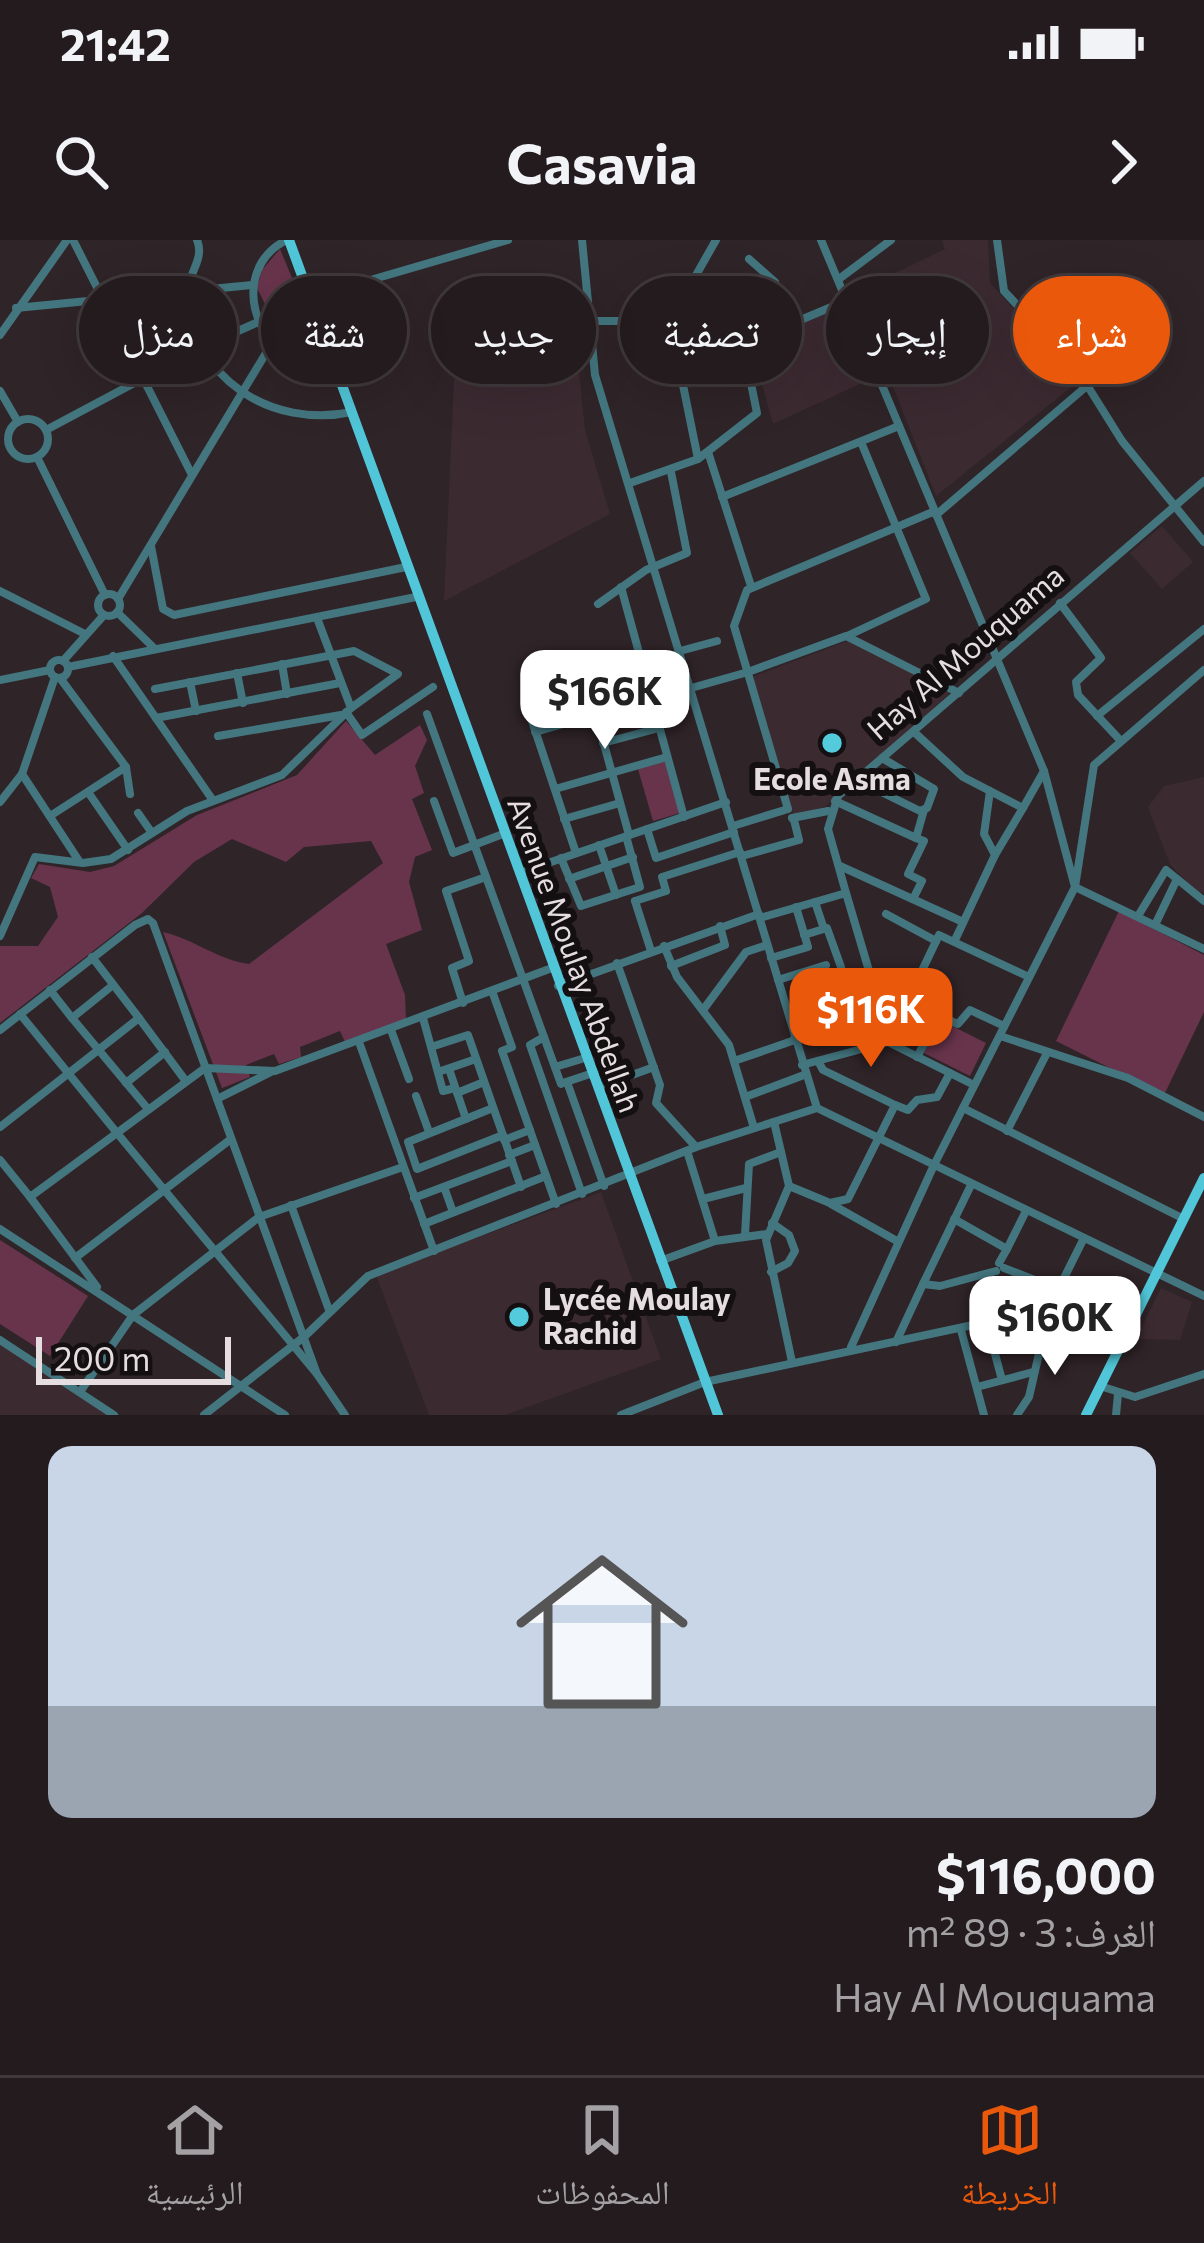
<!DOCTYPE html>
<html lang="ar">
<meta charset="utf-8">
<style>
body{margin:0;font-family:Commissioner,"Noto Naskh Arabic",sans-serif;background:#2b2427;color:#f1f3f6;direction:rtl;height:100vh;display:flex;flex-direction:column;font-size:45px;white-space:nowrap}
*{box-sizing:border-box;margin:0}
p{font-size:39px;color:#a3a1a4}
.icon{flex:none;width:66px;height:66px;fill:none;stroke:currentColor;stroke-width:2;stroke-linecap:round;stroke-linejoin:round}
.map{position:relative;height:1175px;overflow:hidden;direction:ltr}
.drawer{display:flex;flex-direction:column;background:#231b1e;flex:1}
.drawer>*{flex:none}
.banner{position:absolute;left:36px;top:36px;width:1134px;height:108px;direction:rtl;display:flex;gap:24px}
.scale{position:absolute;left:36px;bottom:30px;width:195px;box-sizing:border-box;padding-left:12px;border:6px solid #e5dde0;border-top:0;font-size:33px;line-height:42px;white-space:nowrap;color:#e5dde0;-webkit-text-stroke:9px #140f11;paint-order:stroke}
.price{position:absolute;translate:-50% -102px;padding:0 27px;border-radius:24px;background:#fff;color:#222;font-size:39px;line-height:78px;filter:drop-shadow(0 3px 6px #0008)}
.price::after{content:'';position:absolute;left:50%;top:72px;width:36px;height:27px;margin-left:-18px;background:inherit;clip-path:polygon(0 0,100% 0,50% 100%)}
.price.current{background:#ea580c;color:#fff}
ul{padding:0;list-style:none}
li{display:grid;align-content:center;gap:24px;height:636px;padding:0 48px}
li+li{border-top:3px solid #40393c}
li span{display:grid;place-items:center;height:372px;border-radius:24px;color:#555}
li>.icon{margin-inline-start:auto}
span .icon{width:216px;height:216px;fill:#fffc;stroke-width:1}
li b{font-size:51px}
.chip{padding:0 42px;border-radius:54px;background:#231b1e;box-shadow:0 12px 48px #0002,0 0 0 3px #40393c;font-size:42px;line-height:108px}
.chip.current{background:#ea580c;color:#fff}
.status{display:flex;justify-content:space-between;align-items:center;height:84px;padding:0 60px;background:#231b1e;direction:ltr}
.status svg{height:33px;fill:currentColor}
header{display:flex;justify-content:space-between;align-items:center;height:156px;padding:0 48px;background:#231b1e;font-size:54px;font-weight:700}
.dock{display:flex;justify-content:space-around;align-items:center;height:168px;border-top:3px solid #40393c;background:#231b1e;font-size:33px;color:#a3a1a4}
.dock a{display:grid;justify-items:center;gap:6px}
.dock .current{color:#ea580c}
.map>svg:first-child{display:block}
.built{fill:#3c2a31}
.green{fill:#68344c}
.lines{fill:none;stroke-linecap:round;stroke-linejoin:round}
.minor{stroke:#43767f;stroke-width:8}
.major{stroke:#50c6d8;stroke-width:10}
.poi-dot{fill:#54cadd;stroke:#140f11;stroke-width:4.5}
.labels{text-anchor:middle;stroke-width:12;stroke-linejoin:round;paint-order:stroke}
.street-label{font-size:30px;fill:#e5dde0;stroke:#140f11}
.poi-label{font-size:30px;font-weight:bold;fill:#e5dde0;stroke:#140f11}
</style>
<div class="status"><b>21:42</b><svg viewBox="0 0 49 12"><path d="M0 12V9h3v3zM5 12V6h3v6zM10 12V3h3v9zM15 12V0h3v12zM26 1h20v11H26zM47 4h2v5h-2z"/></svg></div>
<header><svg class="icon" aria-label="forward" viewBox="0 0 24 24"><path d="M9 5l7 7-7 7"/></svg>Casavia<svg class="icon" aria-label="search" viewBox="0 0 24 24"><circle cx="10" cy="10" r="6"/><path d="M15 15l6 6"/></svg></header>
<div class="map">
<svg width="1204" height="1175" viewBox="0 0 1204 1175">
<rect width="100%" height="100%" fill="#2f2428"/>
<!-- built -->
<g class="built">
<path d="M942 0H988L990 43 1080 140 936 256 856 52 945 9Z"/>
<path d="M842 66 873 138 773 184 751 105Z"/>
<path d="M573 73 585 190 610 274 444 361 456 97Z"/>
<path d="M1162 286 1193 322 1162 349 1130 313Z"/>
<path d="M858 397 957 447 826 566 794 577 752 437Z"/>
<path d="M1204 537V653L1193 649 1170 624 1148 567 1164 546Z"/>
<path d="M601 952 661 1119 505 1175H429L376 1035Z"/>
<path d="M1161 1048 1192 1062 1180 1100 1136 1099Z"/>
<path d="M0 1098 120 1175H0Z"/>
</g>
<!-- green -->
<g class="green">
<path d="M280 9 300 57 268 70 257 48 262 30Z"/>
<path d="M346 481 375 515 420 485 427 500 415 526 424 553 412 559 432 610 415 617 409 642 422 690 386 704 405 755 406 780 345 802 340 791 300 807 301 817 279 824 274 814 246 825 250 837 222 848 163 692C194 699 218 720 249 724L383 623 371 601 304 607 286 622 232 599 194 622 142 673 0 783V706H38L58 677 50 647 31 638 39 624 90 632 114 626 197 575 297 535Z"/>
<path d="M665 521 680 573 653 581 638 529Z"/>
<path d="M1119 671 1204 715V772L1164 855 1056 801Z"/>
<path d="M940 780 986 803 970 836 924 813Z"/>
<path d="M0 1000 88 1056 50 1116 0 1084Z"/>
</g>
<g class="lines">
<!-- minor -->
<g class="minor">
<path d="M73 0 191 233"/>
<path d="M197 0C205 19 188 33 188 52 191 139 272 189 352 172"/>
<path d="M287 0C240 22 245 86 285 112L332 117"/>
<path d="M582 0 595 135 817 868 1204 1056"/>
<path d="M821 0 1044 531 1075 647 1204 709"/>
<path d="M997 0 1004 51 1077 129 1122 201 1204 302"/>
<path d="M749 19 775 42 789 84"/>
<path d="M839 39 891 0"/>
<path d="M681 56 743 104"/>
<path d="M16 68 252 45"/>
<path d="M586 81H670"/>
<path d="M0 95 67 0"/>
<path d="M0 151 18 182"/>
<circle cx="28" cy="199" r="20"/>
<path d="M46 190 202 107 319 55 508 0"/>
<path d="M708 212 751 346"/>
<path d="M37 217 105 355"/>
<path d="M698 219 757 173 743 104 848 60"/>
<path d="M630 243 698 219 670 81 716 0"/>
<path d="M722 257 899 186"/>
<path d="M936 275 1088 145"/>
<path d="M151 306 163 369 174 375 406 327"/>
<path d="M621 347 684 577"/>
<path d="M0 351 85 394"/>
<circle cx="109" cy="365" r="11"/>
<path d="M118 359 272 103"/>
<path d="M1060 363 1101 418 1076 442 1078 455 1120 500"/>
<path d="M598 364 646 330 687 313 671 232"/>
<path d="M117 372 155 409"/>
<path d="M847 396 926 359 861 202"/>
<path d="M680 411 717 401"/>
<path d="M113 416 212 559"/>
<circle cx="59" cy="429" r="9"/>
<path d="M63 421 104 375"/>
<path d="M282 424 287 454"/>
<path d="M68 427 416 357"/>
<path d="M237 433 243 463"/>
<path d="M60 438 126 527 130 554"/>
<path d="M0 440 50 430"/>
<path d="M190 442 196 471"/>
<path d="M155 449 354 411 398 434 351 468"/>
<path d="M525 460 576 613"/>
<path d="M346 472 362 495 433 447"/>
<path d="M427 474 561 844"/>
<path d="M596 475 629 595"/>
<path d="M1097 476 1204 389"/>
<path d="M156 478 340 443"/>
<path d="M535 492 748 432 846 396 959 453"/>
<path d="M914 492 963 537 990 551 984 594 995 615 955 700"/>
<path d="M218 496 341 475"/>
<path d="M603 503 659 488"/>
<path d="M22 534 79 621"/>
<path d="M857 540 920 571 927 568 934 549 882 518"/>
<path d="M555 549 667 517"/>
<path d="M990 551 1023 568 1044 531"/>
<path d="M88 552 128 610"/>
<path d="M434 561 453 613 503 594"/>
<path d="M835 561 916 598"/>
<path d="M0 562 22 534 55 437"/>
<path d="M138 573 152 593"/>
<path d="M50 576 126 527"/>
<path d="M792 578 828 571"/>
<path d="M564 579 620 563"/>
<path d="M733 586 788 569 734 386 747 350 935 271"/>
<path d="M647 589 656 618 734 592"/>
<path d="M599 605 616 655"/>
<path d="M995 615 1023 568"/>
<path d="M742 616 799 600 794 580"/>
<path d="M561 618 581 666 640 647 626 596"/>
<path d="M840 626 963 682"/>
<path d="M519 633 726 562"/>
<path d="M569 639 633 617"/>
<path d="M846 653 888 795"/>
<path d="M913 659 922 641 908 634 924 601 916 598 924 570"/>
<path d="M635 661 666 651 662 637 740 612"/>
<path d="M635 661 651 711"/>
<path d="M815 662 824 689"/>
<path d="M886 674 936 701"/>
<path d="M1138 676 1166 630 1204 661"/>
<path d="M760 678 846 653 828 589 838 556 1204 241"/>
<path d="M1155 685 1177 639"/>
<path d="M804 695 827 688 841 727"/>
<path d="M0 696 35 617 83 623 111 619 187 571 282 535 351 468 317 378"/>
<path d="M664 706 677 737 729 805 754 888"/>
<path d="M92 717 139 778"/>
<path d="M771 718 808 707 796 667"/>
<path d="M617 723 660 845 656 863 696 907"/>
<path d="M671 726 725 705 720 686"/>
<path d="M778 740 826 725"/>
<path d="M558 746 759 674"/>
<path d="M50 750 72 778 113 745"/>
<path d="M843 750 876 741 908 757"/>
<path d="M492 751 512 807 502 811 556 964"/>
<path d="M463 763 452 728 469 721 446 651 486 637"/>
<path d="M703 770 746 712 767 705"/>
<path d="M72 778 148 869"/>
<path d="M423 778 443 851 455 848"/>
<path d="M0 790 135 685 148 679 153 683 317 1134 345 1175"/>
<path d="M391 790 409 839"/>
<path d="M1000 796 1128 838 1204 877"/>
<path d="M544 797 530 805 582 954"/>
<path d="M794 799 844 783 839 767 847 765 838 734"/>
<path d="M359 802 434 1011"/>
<path d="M888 802 939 695 1029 737"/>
<path d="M888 802 974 845"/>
<path d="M434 806 468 795 521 947"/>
<path d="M917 817 939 776 958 784 970 770 1004 786"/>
<path d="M734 821 795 800"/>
<path d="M818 821 823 830 895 865"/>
<path d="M802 825 888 802"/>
<path d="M555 827 585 818"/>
<path d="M449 829 466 879"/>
<path d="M438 832 476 819"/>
<path d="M567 842 604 946"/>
<path d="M126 843 165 812"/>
<path d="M563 843 590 834"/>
<path d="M599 847 654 827"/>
<path d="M457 853 484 842"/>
<path d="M416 856 429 892"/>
<path d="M745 857 804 835"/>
<path d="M217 859 273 831"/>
<path d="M493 868 408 902 417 929 503 895"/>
<path d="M963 868 1182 978"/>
<path d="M774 882 789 946 766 1000 792 1122"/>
<path d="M0 887 139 778 185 840"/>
<path d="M1007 891 1046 815"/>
<path d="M504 900 530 890"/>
<path d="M687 911 715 1001"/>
<path d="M509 915 535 905"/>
<path d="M0 920 30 957 117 893 20 774"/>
<path d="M971 945 923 1044 940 1046 996 1031"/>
<path d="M789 946 830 963 848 959 895 865 908 870 917 860 937 857 950 833"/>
<path d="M444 947 453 972"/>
<path d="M30 957 97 1047"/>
<path d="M414 958 512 921"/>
<path d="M703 959 746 948"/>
<path d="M831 964 897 1001"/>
<path d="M291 965 329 1070"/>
<path d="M954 979 1007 1009 999 1023"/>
<path d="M424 984 546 936"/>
<path d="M0 989 285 1175"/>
<path d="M745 995 749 924 781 912"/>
<path d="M1007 1009 1026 971"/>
<path d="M75 1018 231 899"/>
<path d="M660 1021 715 1001 767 994"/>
<path d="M1004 1028 1058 1049"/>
<path d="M771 1032 788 1023 795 1011 789 995 772 983"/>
<path d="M987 1084 1002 1140"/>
<path d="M961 1090 984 1175"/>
<path d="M0 1100 114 1175"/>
<path d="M896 1102 923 1044"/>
<path d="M851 1107 934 925 1075 647 1094 525 1204 430"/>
<path d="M317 1134 117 893 205 828 275 831 552 728"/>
<path d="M1100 1146 1135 1157 1204 1134"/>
<path d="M977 1147 1033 1132"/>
<path d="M80 1152 133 1075 259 977 403 927"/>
<path d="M204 1175 305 1096 368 1036 696 907 817 868"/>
<path d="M621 1175 705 1142 1043 1070 1050 1066 1084 998"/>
<path d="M1017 1175 1029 1157 1050 1066"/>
<path d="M1116 1175 1118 1154"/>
</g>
<!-- major -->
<g class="major">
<path d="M289 0 718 1175"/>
<path d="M1086 1175 1204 938"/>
</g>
</g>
<!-- markers -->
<g class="poi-dot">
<circle cx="832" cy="503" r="12"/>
<circle cx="519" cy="1077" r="12"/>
</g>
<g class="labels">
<!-- street labels -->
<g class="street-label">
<text transform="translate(966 413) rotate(-41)" y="10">Hay Al Mouquama</text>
<text transform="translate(573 715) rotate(70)" y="10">Avenue Moulay Abdellah</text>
</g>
<!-- poi labels -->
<g class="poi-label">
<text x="832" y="550">Ecole Asma</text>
<text x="543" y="1070" text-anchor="start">Lycée Moulay<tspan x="543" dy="34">Rachid</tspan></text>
</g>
</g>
</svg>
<div class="scale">200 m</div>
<b class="price" style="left:605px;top:512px">$166K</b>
<b class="price current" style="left:871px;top:830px">$116K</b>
<b class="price" style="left:1055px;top:1138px">$160K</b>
<div class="banner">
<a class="chip current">شراء</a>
<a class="chip">إيجار</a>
<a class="chip">تصفية</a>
<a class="chip">جديد</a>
<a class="chip">شقة</a>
<a class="chip">منزل</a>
</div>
</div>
<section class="drawer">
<ul>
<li><span style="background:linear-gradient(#c9d6e8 70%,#9aa5b1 0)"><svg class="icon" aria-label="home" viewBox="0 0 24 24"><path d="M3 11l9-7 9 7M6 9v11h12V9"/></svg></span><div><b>$116,000</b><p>الغرف: 3 · 89 m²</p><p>Hay Al Mouquama</p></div></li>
</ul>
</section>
<nav class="dock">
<a class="current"><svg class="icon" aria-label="map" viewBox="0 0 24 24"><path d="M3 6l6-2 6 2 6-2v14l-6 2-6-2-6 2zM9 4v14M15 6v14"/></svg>الخريطة</a>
<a><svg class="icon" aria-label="saved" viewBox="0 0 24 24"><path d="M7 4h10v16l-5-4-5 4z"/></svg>المحفوظات</a>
<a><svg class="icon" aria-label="home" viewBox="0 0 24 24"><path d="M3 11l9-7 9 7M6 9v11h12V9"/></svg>الرئيسية</a>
</nav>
